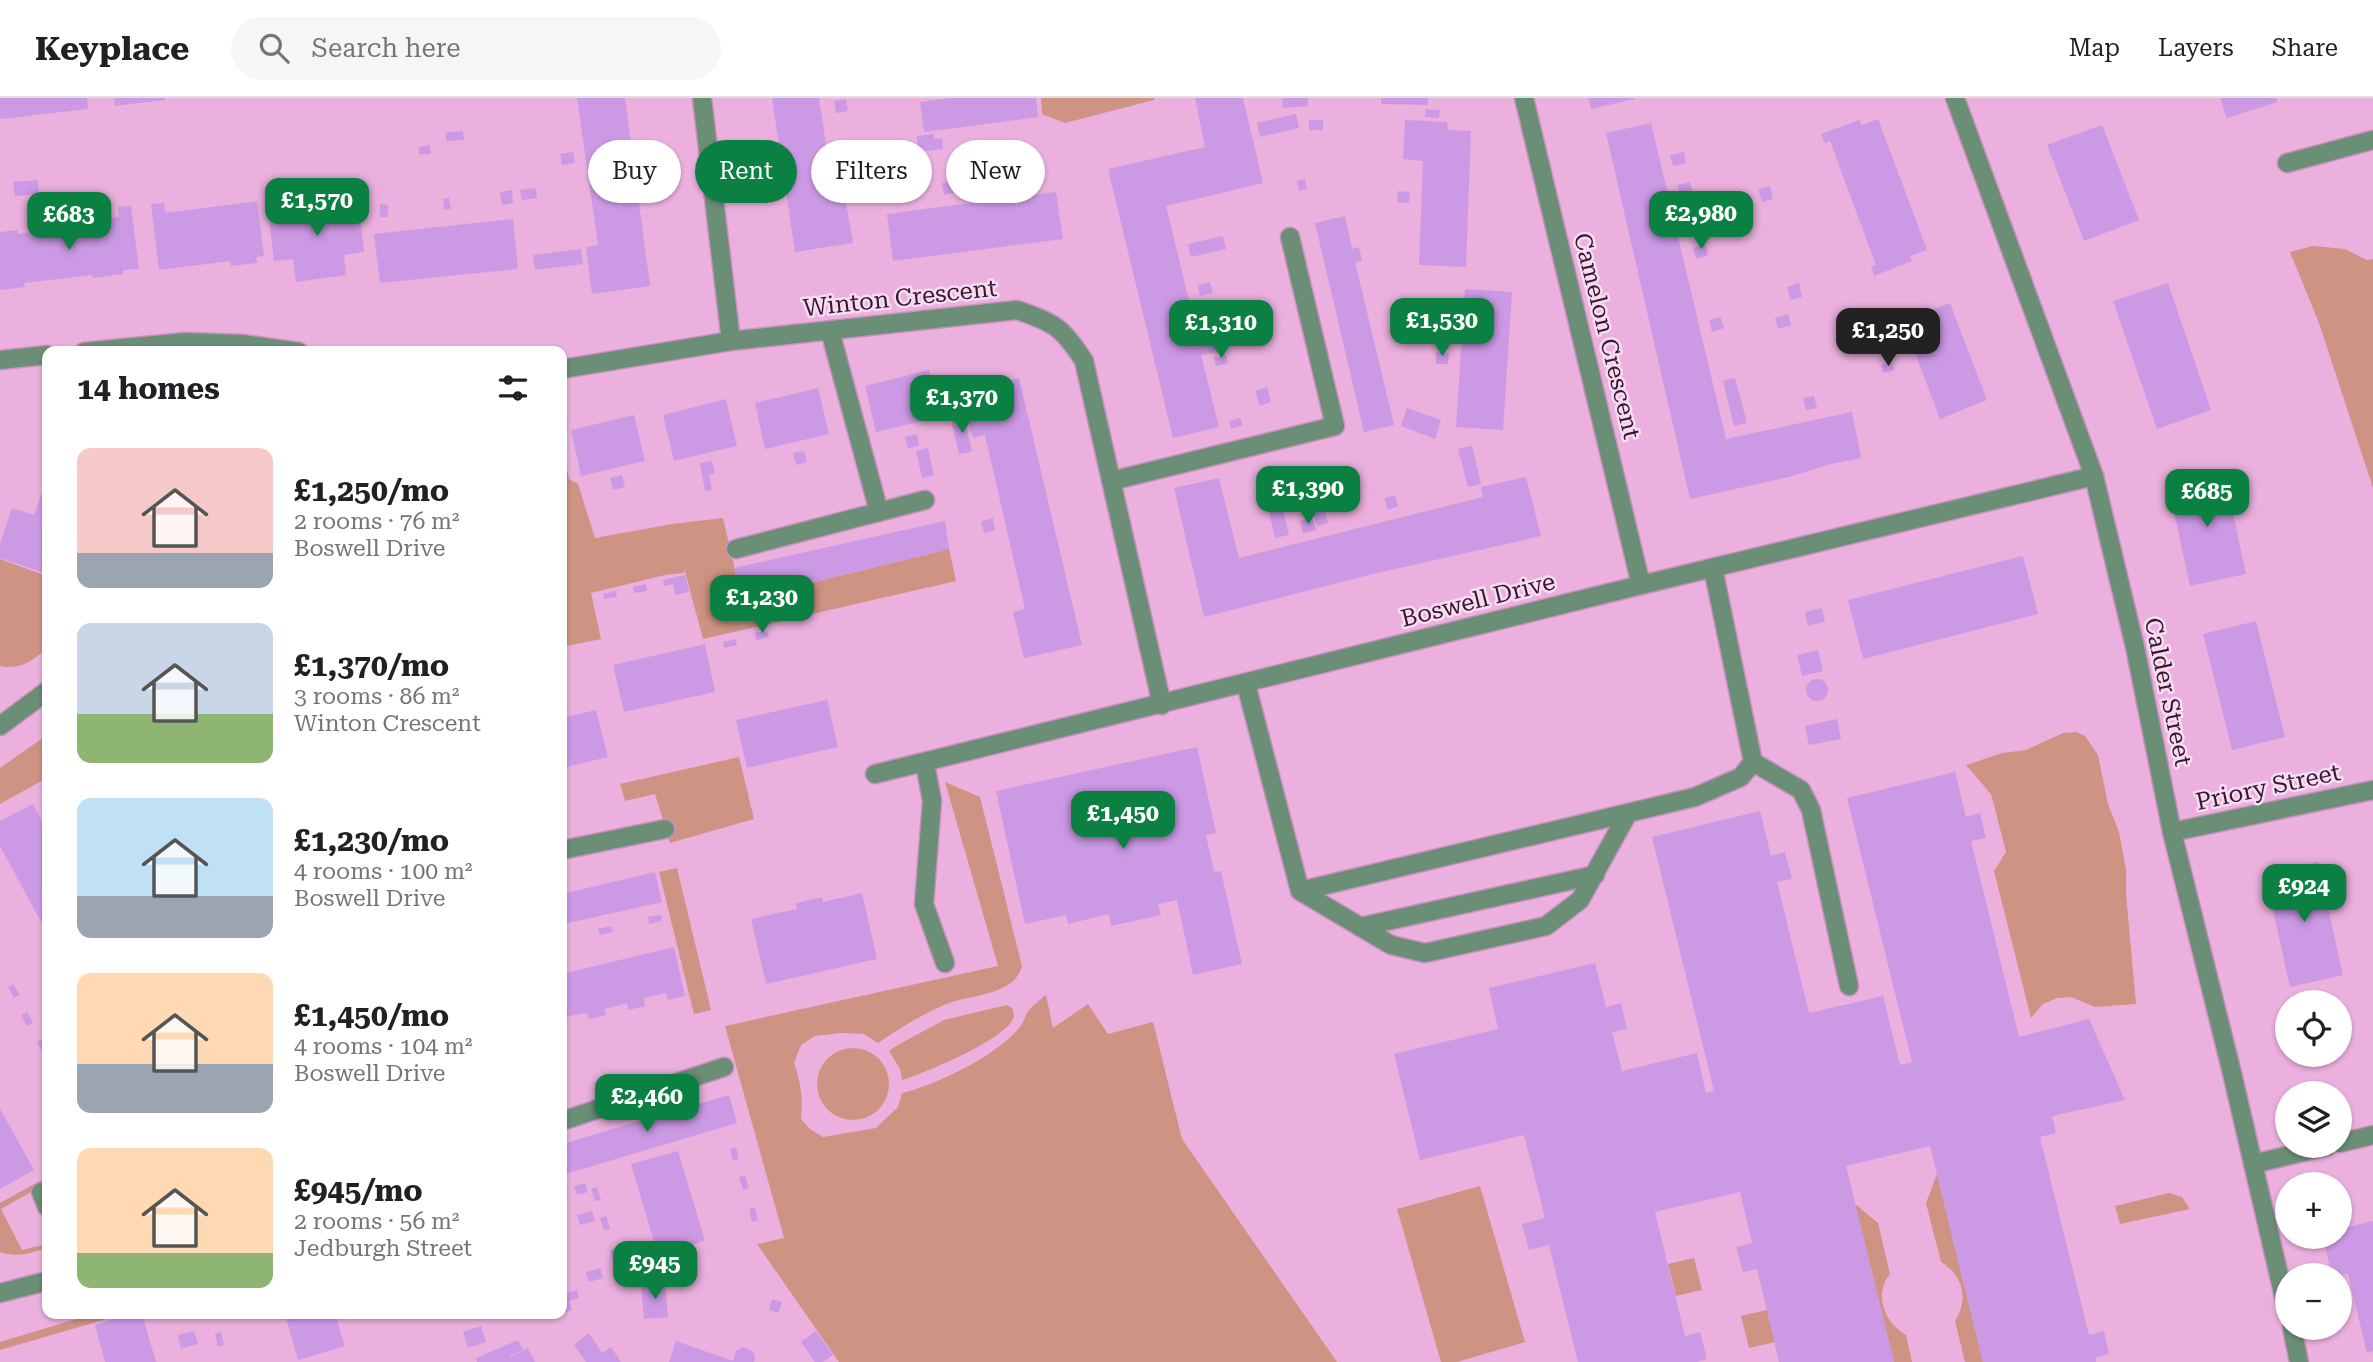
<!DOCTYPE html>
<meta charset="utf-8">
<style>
body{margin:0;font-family:"Roboto Serif",serif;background:#f6f6f6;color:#202124;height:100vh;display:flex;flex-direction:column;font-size:26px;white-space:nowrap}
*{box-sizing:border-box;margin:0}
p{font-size:23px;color:#757577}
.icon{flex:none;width:38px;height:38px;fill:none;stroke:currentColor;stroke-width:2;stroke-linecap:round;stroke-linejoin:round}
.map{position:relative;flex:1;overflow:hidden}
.drawer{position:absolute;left:42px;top:248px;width:525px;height:973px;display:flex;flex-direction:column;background:#fff;border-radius:14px;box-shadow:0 2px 5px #0004}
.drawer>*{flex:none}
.guide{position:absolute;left:588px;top:42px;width:665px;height:63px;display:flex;gap:14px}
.controls{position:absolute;left:2275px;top:892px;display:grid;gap:14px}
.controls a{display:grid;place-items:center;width:77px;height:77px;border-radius:50%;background:#fff;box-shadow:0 2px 5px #0004;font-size:35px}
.price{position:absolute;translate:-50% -60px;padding:0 16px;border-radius:14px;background:#0b8043;color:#fff;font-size:23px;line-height:46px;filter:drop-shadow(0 2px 4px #0008)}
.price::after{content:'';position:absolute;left:50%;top:42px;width:21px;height:16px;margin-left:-10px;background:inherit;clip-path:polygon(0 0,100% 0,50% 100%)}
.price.current{background:#222;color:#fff}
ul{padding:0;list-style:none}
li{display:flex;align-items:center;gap:21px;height:175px;padding:0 35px}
li span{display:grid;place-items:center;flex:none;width:196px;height:140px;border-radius:14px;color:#555}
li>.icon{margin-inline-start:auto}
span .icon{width:84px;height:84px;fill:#fffc;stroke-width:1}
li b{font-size:30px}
h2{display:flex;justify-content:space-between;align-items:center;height:84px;padding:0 35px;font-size:30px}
.tag{padding:0 24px;border-radius:32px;background:#fff;box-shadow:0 2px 5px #0004;font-size:24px;line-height:63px}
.tag.current{background:#0b8043;color:#fff}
header{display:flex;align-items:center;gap:42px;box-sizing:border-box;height:98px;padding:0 35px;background:#fff;border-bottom:2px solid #e0e0e0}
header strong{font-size:33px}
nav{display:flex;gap:38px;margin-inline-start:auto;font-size:24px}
.search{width:490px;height:63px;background:#f6f6f6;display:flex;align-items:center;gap:18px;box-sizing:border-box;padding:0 24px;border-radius:38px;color:#757577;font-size:26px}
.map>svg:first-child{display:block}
.green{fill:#cf9384}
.building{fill:#cc99e5}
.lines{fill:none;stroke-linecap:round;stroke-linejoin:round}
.minor-casing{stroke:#c692bb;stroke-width:21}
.minor{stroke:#6b8e76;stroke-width:18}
.labels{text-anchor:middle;stroke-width:5;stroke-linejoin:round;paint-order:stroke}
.street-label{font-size:24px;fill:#311b2d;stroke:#fadbf3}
</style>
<header>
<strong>Keyplace</strong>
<div class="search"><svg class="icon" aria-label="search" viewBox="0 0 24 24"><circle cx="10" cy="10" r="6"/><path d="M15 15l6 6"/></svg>Search here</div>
<nav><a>Map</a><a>Layers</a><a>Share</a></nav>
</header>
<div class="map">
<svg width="2373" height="1264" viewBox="0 0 2373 1264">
<rect width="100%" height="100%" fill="#ebb0de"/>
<!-- green -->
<g class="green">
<path d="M1041 0H1154V2L1065 25 1042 16Z"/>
<path d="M2313 148 2345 151 2367 162 2373 161V390L2319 225 2290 154Z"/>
<path d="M562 346 569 381 578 386 595 440 672 426 723 420 742 502 949 451 956 483 703 541 684 470V475L665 477 591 495 601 541 562 549Z"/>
<path d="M0 461 47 478V550C32 563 21 572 0 568Z"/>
<path d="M2076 634 2085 638 2098 657 2108 706 2119 734 2126 771V796L2136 906 2095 909 2071 899 2057 900 2043 906 2031 920 1994 773 2006 754 1991 696 1966 667 2002 655 2026 652 2063 635Z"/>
<path d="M47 637V680L0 706V670Z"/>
<path d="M739 659 754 721 670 745 655 696 625 703 620 686Z"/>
<path d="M945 684 980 699 1022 868C1015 897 970 897 949 905 924 915 900 930 878 945L864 936 841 935 815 938 801 947 794 965C801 985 803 1000 801 1021L810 1031 823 1039 876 1030 898 1009 902 995C936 987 996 958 1019 930 1024 925 1025 917 1029 912 1034 906 1040 902 1046 897L1053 930 1088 906 1108 936 1153 924 1182 1041 1337 1264H839L757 1146 784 1140 725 928 998 868Z"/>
<path d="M677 770 711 912 694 916 659 774Z"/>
<path d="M1007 907 1012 910C1013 915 1015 916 1013 921 1004 942 925 975 902 982L900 971 889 953 896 948 944 922Z"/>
<circle cx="853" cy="986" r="36"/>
<path d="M1937 1076 1983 1264H1965L1955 1223C1969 1202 1963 1177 1941 1164L1926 1105Z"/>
<path d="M47 1079V1085L1 1111 22 1152 46 1146 47 1150C30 1155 17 1160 0 1154V1105Z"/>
<path d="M1480 1088 1525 1244 1457 1264H1441L1397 1111Z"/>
<path d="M2169 1095 2182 1099 2190 1111 2120 1126 2115 1108Z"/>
<path d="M1855 1106 1878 1125 1890 1176C1873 1197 1885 1225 1906 1237L1912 1264H1894Z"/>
<path d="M1694 1160 1702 1192 1676 1198 1668 1166Z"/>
<path d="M1767 1212 1775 1244 1749 1250 1741 1218Z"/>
<path d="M93 1216H124L0 1252V1244Z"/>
</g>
<!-- building -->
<g class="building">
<path d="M0 0H87L88 11 0 21Z"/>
<path d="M114 0H165V2L115 8Z"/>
<path d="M577 0H625L650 188 592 196 586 149 598 147Z"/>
<path d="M772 0H819L834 100 845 99 853 145 795 154Z"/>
<path d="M951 0H1036L1038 19 924 34 920 4Z"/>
<path d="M1195 0H1243L1263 85 1166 108 1195 227 1213 224 1221 254 1201 257 1219 329 1173 340 1108 71 1205 49Z"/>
<path d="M1282 0H1308V8L1283 10Z"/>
<path d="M1381 0H1428V7L1381 6Z"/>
<path d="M1588 0H1634L1635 1 1591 11Z"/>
<path d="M2220 0H2276L2278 4 2227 20Z"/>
<path d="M846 1 848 13 836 15 834 3Z"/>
<path d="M1425 11 1440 12 1439 20 1425 19Z"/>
<path d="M1296 16 1299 30 1260 39 1257 25Z"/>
<path d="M1878 21 1927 152 1910 158 1912 163 1874 178 1871 168 1876 167 1830 43 1825 45 1821 36 1859 22 1862 27Z"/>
<rect x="1309" y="22" width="14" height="10"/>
<path d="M1405 22 1447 24 1448 32 1471 33 1466 169 1419 167 1423 63 1403 61Z"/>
<path d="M1651 25 1726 341 1852 314 1861 360 1827 367 1793 378 1690 401 1606 35Z"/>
<path d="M2102 27 2139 122 2084 143 2047 47Z"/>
<path d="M463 33 464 42 446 43V35Z"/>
<path d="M934 36V41L942 40 943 51 918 54 917 38Z"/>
<path d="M430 47 431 56H419V49Z"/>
<path d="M573 54 575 65 562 67 560 56Z"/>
<path d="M1684 54 1686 65 1673 68 1670 57Z"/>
<path d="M1027 73 1028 86 1017 87 1016 75Z"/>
<path d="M1305 81 1307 91 1299 93 1297 83Z"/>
<path d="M38 82 39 96 15 98 13 84Z"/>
<path d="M953 83 955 95 944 97 942 85Z"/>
<path d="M1690 84 1693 95 1681 98 1677 87Z"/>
<path d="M1770 88 1773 101 1762 104 1758 91Z"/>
<path d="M536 90 537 100 522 102 520 92Z"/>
<path d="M512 92 513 105 502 107 500 94Z"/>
<path d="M1398 93 1410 94 1409 105 1397 104Z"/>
<path d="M1056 94 1063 141 893 163 887 116Z"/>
<path d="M278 96 279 103 269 105 268 97Z"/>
<path d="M449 100 451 111 444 112 443 101Z"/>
<path d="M257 103 264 158 256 159 257 165 231 168 230 163 159 172 151 106 164 105 165 115Z"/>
<path d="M358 103 364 154 344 157 346 177 296 184 293 161 274 163 268 113Z"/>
<path d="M380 106 388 107V119H380Z"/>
<path d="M131 108 139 171 123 172V176L93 180 92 177 24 185 25 189 0 192V134L18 132V136L86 128V123L119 119 118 109Z"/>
<path d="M1345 118 1352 151 1359 149 1362 163 1355 164 1394 327 1364 334 1315 125Z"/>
<path d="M513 121 518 171 380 185 374 136Z"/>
<path d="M1223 138 1226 151 1191 159 1188 146Z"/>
<path d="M1705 146 1708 157 1696 161 1693 150Z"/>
<path d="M581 151 583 166 535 172 533 157Z"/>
<path d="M1210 184 1213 195 1200 198 1198 187Z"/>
<path d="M1799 185 1802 199 1791 202 1787 189Z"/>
<path d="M2168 185 2211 312 2157 331 2113 203Z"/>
<path d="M1465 191 1512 194 1503 332 1456 329Z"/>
<path d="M1250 203 1254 216 1242 219 1239 205Z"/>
<path d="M1950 205 1987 302 1940 321 1903 223Z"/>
<path d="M1788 216 1791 227 1778 231 1775 220Z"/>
<path d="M1721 219 1724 230 1712 234 1709 222Z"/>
<path d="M1436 254 1449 255 1448 266H1436Z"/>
<path d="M1226 257 1228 265 1216 268 1214 260Z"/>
<path d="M1892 264 1894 272 1883 275 1881 267Z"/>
<path d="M929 272 939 319 876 334 865 288Z"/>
<path d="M1019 280 1082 547 1024 560 1013 514 1025 511 985 337 973 340 962 294Z"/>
<path d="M1735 280 1747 325 1734 328 1723 283Z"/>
<path d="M1267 289 1271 304 1260 308 1255 293Z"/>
<path d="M818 290 829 336 765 351 755 305Z"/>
<path d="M1814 298 1817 310 1806 312 1803 300Z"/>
<path d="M726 301 737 348 674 363 663 317Z"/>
<path d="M1407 310 1441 322 1435 341 1401 328Z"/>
<path d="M634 317 645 363 581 378 571 332Z"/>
<path d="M964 318 972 354 959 356 951 321Z"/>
<path d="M1240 320 1243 327 1231 331 1229 323Z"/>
<path d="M917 336 919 348 908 350 905 339Z"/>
<path d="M1472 348 1481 386 1468 389 1458 351Z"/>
<path d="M928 350 934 377 922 380 916 353Z"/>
<path d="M804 353 807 364 796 367 793 355Z"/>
<path d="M712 363 715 375 709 377 712 392 705 393 700 365Z"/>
<path d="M2224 374 2246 476 2190 488 2168 386Z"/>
<path d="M622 377 625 389 613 392 610 380Z"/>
<path d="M47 379V476L0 460V446L12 410 34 417Z"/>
<path d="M1526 379 1541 438 1373 476 1204 519 1174 390 1219 380 1239 460 1483 399 1481 389Z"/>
<path d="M1285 385 1288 396 1281 398 1278 387Z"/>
<path d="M1278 389 1289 437 1275 440 1264 392Z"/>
<path d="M1395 397 1398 408 1388 412 1384 400Z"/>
<path d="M1325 413 1328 425 1317 428 1314 415Z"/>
<path d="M993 420 995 432 984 435 981 424Z"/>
<path d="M1312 420 1316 432 1303 435 1300 423Z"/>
<path d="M945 423 949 451 742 502 734 470Z"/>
<path d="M2023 458 2038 516 1863 561 1848 502Z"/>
<path d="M685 477 689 494 675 497 673 486 664 488 663 482Z"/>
<path d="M646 486 647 493 634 495 633 489Z"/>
<path d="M616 493 617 499 604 501 603 496Z"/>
<path d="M1822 510 1825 524 1808 528 1805 514Z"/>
<path d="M2256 523 2285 639 2232 652 2203 536Z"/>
<path d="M767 533 769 539 756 542 755 535Z"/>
<path d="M736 541 737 547 724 550 723 544Z"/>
<path d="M705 546 715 594 624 614 613 567Z"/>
<path d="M1818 552 1823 573 1802 578 1797 557Z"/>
<circle cx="1817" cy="592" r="11"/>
<path d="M827 602 838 649 747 670 736 622Z"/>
<path d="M562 606 566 619 596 612 608 659 562 670Z"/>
<path d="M1837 621 1841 641 1809 647 1805 628Z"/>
<path d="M1197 649 1216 735 1206 737 1214 774 1221 773 1242 866 1193 877 1177 802 1158 806 1161 817 1111 828 1109 816 1068 826 1066 817 1025 826 996 693Z"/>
<path d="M1955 674 1966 719 1980 715 1986 740 1971 743 2019 939 2089 921 2125 1002 2052 1018 2056 1035 2040 1039 2089 1237 2104 1233 2109 1256 2095 1260 2096 1264H1983L1930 1048 1846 1068 1894 1264H1779L1757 1171 1743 1174 1736 1149 1752 1145 1740 1094 1655 1114 1685 1238 1700 1234 1707 1261 1696 1264H1578L1549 1147 1529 1152 1522 1126 1545 1120 1524 1037 1420 1062 1394 956 1498 931 1489 890 1595 865 1606 909 1621 905 1627 931 1612 934 1622 973 1697 955 1706 995 1714 993 1652 739 1760 713 1771 758 1785 754 1792 781 1777 784 1809 915 1883 898 1900 967 1912 964 1847 700Z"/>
<path d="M33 706 47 734V835L0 748V723Z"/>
<path d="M2318 764 2343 877 2290 889 2265 776Z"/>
<path d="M655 774 662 804 564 826 562 796Z"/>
<path d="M862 795 877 861 766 886 751 821 797 811 796 805 822 799 823 804Z"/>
<path d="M661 817 662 823 649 826 648 819Z"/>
<path d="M611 828 613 834 600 837 598 831Z"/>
<path d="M674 849 685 898 668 902 666 895 644 900 645 908 628 912 627 905 605 911 606 917 589 921 587 915 562 919V876Z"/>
<path d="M13 886 20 897 14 900 8 889Z"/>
<path d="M27 914 33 925 27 928 21 917Z"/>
<path d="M42 941 47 951V953L43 956 37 944Z"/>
<path d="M729 997 737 1025 562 1077V1046Z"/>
<path d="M0 1011 34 1072 0 1091Z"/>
<path d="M736 1049 739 1061 733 1063 730 1051Z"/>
<path d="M678 1053 705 1143 658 1157 631 1066Z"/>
<path d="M745 1078 749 1090 743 1092 739 1079Z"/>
<path d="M585 1085 588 1094 577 1097 574 1088Z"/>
<path d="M597 1089 601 1102 595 1103 591 1091Z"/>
<path d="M755 1109 758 1122 752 1124 749 1111Z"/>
<path d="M592 1113 595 1123 580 1127 577 1117Z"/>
<path d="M606 1118 610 1131 604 1132 600 1120Z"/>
<path d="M2373 1123V1253L2367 1255 2348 1176 2332 1178 2323 1139H2340V1131Z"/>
<path d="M616 1150 620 1162 613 1164 610 1152Z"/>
<path d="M600 1170 603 1180 589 1184 586 1174Z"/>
<path d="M665 1185 668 1219 644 1221 641 1187Z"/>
<path d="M577 1192 579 1200 569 1203 572 1212 562 1215V1196Z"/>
<path d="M772 1201 782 1204 778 1215 769 1212Z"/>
<path d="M130 1216H142L156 1264H105L95 1227Z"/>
<path d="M285 1216H335L345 1248 298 1262Z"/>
<path d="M481 1228 486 1244 468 1250 463 1234Z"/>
<path d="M194 1233 198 1246 181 1251 178 1237Z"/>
<path d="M816 1233 833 1257 823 1264H815L801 1244Z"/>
<path d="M221 1234 224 1247 218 1249 215 1236Z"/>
<path d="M589 1235 602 1255 611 1249 621 1264H586L574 1247Z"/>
<path d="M518 1242 523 1252 510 1258 511 1259 528 1250 535 1264H477L476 1260Z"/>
<path d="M676 1243 733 1263 736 1253 743 1249 753 1253 755 1261 754 1264H669Z"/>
</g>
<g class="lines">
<!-- minor casing -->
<g class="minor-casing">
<g id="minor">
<path d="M702 0 731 243"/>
<path d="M1524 0 1641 487"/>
<path d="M1955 0 2094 378 2135 549 2172 734 2232 975 2287 1212"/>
<path d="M2287 65 2373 42"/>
<path d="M830 233 879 414"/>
<path d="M84 254 185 244 242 246 299 254"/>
<path d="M0 262 47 257"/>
<path d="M562 271 731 243 1017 212C1054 224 1063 230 1084 263L1162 607"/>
<path d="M1111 383 1335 328 1290 139"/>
<path d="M736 451 925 402"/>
<path d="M1246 586 1300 793 1695 699 1741 679 1753 664 1713 470"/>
<path d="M0 628 47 593"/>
<path d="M1753 664 1801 692 1811 712 1849 888"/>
<path d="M925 665 932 703 924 806 945 865"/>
<path d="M875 676 1641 487 2094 378"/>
<path d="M2172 734 2373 692"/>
<path d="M562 752 665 731"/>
<path d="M1300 793 1391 847 1425 855 1546 828 1580 802 1627 717"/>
<path d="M1360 829 1595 777"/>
<path d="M562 1023 724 969"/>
<path d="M2340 1045 2373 1037"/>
<path d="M2253 1066 2328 1048"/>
<path d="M41 1094 47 1109"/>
<path d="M0 1195 47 1183"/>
<path d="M2292 1230 2299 1264"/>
</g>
</g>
<!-- minor -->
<use href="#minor" class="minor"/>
</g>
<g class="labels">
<!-- street labels -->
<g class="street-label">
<text transform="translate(900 200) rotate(-6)" y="8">Winton Crescent</text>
<text transform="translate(1607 238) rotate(76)" y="8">Camelon Crescent</text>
<text transform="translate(1478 502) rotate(-14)" y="8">Boswell Drive</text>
<text transform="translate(2168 594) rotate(78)" y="8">Calder Street</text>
<text transform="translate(2268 689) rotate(-12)" y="8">Priory Street</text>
</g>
</g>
</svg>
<div class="controls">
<a><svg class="icon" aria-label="locate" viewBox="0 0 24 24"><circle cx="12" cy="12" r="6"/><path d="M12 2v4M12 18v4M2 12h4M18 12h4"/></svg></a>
<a><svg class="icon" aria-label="layers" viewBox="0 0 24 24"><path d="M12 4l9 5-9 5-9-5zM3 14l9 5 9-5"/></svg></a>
<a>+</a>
<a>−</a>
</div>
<b class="price" style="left:317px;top:140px">£1,570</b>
<b class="price" style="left:1701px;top:153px">£2,980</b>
<b class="price" style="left:69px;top:154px">£683</b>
<b class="price" style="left:1442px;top:260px">£1,530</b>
<b class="price" style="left:1221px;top:262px">£1,310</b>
<b class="price current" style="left:1888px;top:270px">£1,250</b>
<b class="price" style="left:962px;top:337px">£1,370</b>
<b class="price" style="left:1308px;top:428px">£1,390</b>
<b class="price" style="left:2207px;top:431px">£685</b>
<b class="price" style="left:762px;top:537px">£1,230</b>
<b class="price" style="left:1123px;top:753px">£1,450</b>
<b class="price" style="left:2304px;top:826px">£924</b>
<b class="price" style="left:647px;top:1036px">£2,460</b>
<b class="price" style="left:655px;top:1203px">£945</b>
<div class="guide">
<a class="tag">Buy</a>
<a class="tag current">Rent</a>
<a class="tag">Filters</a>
<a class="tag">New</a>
</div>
<section class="drawer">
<h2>14 homes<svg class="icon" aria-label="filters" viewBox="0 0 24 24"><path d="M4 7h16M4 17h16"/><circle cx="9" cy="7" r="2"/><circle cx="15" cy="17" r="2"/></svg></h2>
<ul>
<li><span style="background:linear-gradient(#f6c9c9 75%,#9aa5b1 0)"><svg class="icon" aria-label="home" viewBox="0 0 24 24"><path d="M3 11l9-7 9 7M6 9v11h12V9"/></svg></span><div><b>£1,250/mo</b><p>2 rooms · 76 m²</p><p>Boswell Drive</p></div></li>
<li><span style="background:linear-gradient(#c9d6e8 65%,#8fb573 0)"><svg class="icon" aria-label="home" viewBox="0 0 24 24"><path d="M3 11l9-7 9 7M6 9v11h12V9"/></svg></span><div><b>£1,370/mo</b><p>3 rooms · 86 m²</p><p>Winton Crescent</p></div></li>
<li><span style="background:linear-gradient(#bfe0f5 70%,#9aa5b1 0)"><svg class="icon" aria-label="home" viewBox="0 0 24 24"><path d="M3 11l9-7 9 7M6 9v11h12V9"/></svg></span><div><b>£1,230/mo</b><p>4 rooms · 100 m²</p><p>Boswell Drive</p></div></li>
<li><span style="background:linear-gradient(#ffd9b3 65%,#9aa5b1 0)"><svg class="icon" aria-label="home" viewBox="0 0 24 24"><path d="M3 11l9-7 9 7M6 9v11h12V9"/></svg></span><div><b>£1,450/mo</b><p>4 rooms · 104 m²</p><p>Boswell Drive</p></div></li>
<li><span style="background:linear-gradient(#ffd9b3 75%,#8fb573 0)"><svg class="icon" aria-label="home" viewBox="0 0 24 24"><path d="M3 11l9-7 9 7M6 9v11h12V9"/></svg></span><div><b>£945/mo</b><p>2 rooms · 56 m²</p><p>Jedburgh Street</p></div></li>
</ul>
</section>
</div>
